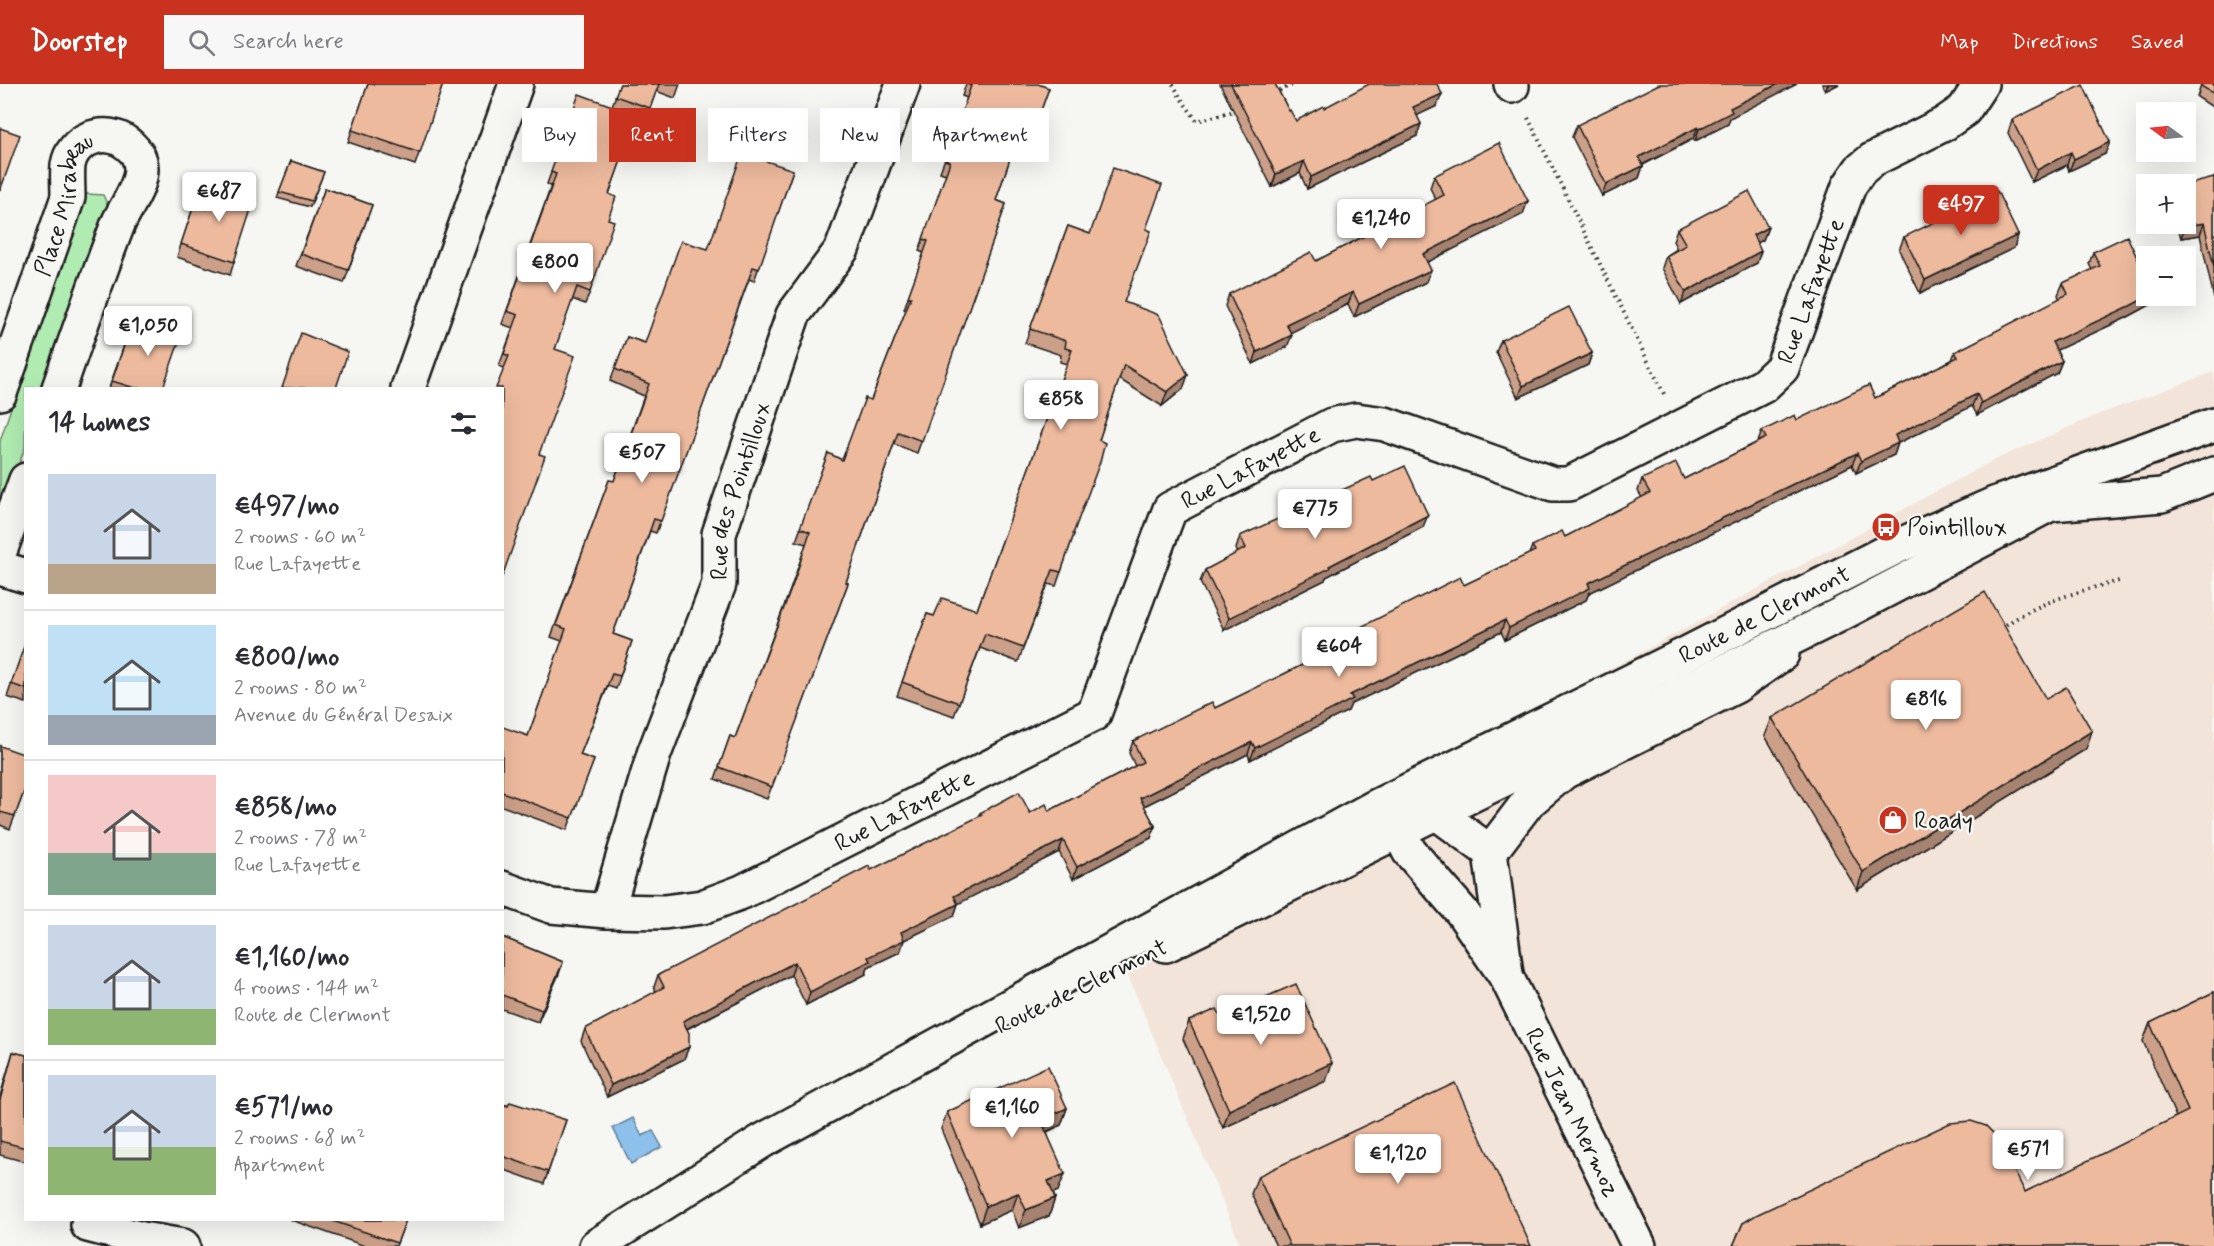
<!DOCTYPE html>
<meta charset="utf-8">
<style>
body{margin:0;font-family:Mynerve,sans-serif;background:#f7f7f7;color:#2b2b33;height:100vh;display:flex;flex-direction:column;font-size:22px;white-space:nowrap}
*{box-sizing:border-box;margin:0}
p{font-size:20px;color:#7c7c81}
.icon{flex:none;width:33px;height:33px;fill:none;stroke:currentColor;stroke-width:2;stroke-linecap:round;stroke-linejoin:round}
.map{position:relative;flex:1;overflow:hidden}
.details{position:absolute;left:24px;top:303px;width:480px;height:834px;display:flex;flex-direction:column;background:#fff;border-radius:0px;box-shadow:0 6px 24px #0002}
.details>*{flex:none}
.hud{position:absolute;left:522px;top:24px;width:570px;height:54px;display:flex;gap:12px}
.needle{width:39px;rotate:285deg}
.buttons{position:absolute;left:2136px;top:18px;display:grid;gap:12px}
.buttons a{display:grid;place-items:center;width:60px;height:60px;border-radius:0px;background:#fff;box-shadow:0 6px 24px #0002;font-size:30px}
.price{position:absolute;translate:-50% -51px;padding:0 14px;border-radius:6px;background:#fff;color:#222;font-size:20px;line-height:39px;filter:drop-shadow(0 2px 3px #0008)}
.price::after{content:'';position:absolute;left:50%;top:36px;width:18px;height:14px;margin-left:-9px;background:inherit;clip-path:polygon(0 0,100% 0,50% 100%)}
.price.current{background:#c8321e;color:#fff}
ul{padding:0;list-style:none}
li{display:flex;align-items:center;gap:18px;height:150px;padding:0 24px}
li+li{border-top:2px solid #e1e1e2}
li span{display:grid;place-items:center;flex:none;width:168px;height:120px;border-radius:0px;color:#555}
li>.icon{margin-inline-start:auto}
span .icon{width:72px;height:72px;fill:#fffc;stroke-width:1}
li b{font-size:26px}
h2{display:flex;justify-content:space-between;align-items:center;height:72px;padding:0 24px;font-size:26px}
.chip{padding:0 21px;border-radius:0px;background:#fff;box-shadow:0 6px 24px #0002;font-size:21px;line-height:54px}
.chip.current{background:#c8321e;color:#fff}
header{display:flex;align-items:center;gap:36px;box-sizing:border-box;height:84px;padding:0 30px;background:#c8321e;color:#fff}
header strong{font-size:28px}
nav{display:flex;gap:33px;margin-inline-start:auto;font-size:21px}
.search{width:420px;height:54px;background:#f7f7f7;display:flex;align-items:center;gap:15px;box-sizing:border-box;padding:0 21px;border-radius:0px;color:#7c7c81;font-size:22px}
.map>svg:first-child{display:block}
.built{fill:#f3e4d9}
.green{fill:#b0ecb2;stroke:#668467;stroke-width:1.5}
.water{fill:#8dc0ea;stroke:#607e98;stroke-width:1.5}
.lines{fill:none;stroke-linecap:round;stroke-linejoin:round}
.minor-casing{stroke:#1c1c1c;stroke-width:38}
.major-casing{stroke:#1c1c1c;stroke-width:38}
.path{stroke:#1c1c1c;stroke-width:4;stroke-dasharray:1.5 4.5;stroke-linecap:butt}
.minor{stroke:#f6f6f2;stroke-width:33}
.major{stroke:#f6f6f2;stroke-width:33}
.wall{fill:#cca088;stroke:#1c1c1c;stroke-width:1.5}
.shaded-wall{fill:#a6826f;stroke:#1c1c1c;stroke-width:1.5}
.building{fill:#edba9e;stroke:#1c1c1c;stroke-width:1.5}
.labels{text-anchor:middle;stroke-width:5;stroke-linejoin:round;paint-order:stroke}
.street-label{font-size:24px;fill:#1c1c1c;stroke:#f6f6f2}
.poi-label{font-size:24px;fill:#1c1c1c;stroke:#f6f6f2;text-anchor:start}
</style>
<header>
<strong>Doorstep</strong>
<div class="search"><svg class="icon" aria-label="search" viewBox="0 0 24 24"><circle cx="10" cy="10" r="6"/><path d="M15 15l6 6"/></svg>Search here</div>
<nav><a>Map</a><a>Directions</a><a>Saved</a></nav>
</header>
<div class="map">
<svg width="2214" height="1162" viewBox="0 0 2214 1162">
<rect width="100%" height="100%" fill="#f6f6f2"/>
<filter id="ink" filterUnits="userSpaceOnUse"><feTurbulence type="fractalNoise" baseFrequency=".0167" numOctaves="2"/><feDisplacementMap in="SourceGraphic" scale="12" xChannelSelector="R" yChannelSelector="G"/><feConvolveMatrix kernelMatrix="1 2 1 2 8 2 1 2 1" color-interpolation-filters="sRGB"/></filter>
<g filter="url(#ink)">
<!-- built -->
<path class="built" d="M2214 288V1162H1241L1113 856 1992 377 2102 329Z"/>
<!-- green -->
<path class="green" d="M87 110 103 111 108 122 101 148 46 304H26L25 363 0 435V357L80 116Z"/>
<!-- water -->
<path class="water" d="M633 1034 642 1052 653 1047 662 1063 631 1080 613 1044Z"/>
<g class="lines">
<!-- minor casing -->
<g class="minor-casing">
<g id="minor">
<path d="M1511 0 1512 2"/>
<path d="M408 304 516 0"/>
<path id="s1" d="M0 309 68 113C68 103 67 91 68 81 72 56 101 45 122 56 133 63 141 71 141 85 141 104 125 123 118 140 97 194 78 250 59 304"/>
<path d="M2051 420 2162 411 2214 390"/>
<path d="M0 467 26 396"/>
<path d="M0 484 26 492"/>
<path id="s2" d="M1411 720 1399 747 1409 767 1462 828 1507 894 1639 1162"/>
<path d="M1410 726 1437 729 1490 768 1506 890"/>
<path d="M1490 768 1528 718 1564 688 1736 602 1782 570"/>
<path id="s3" d="M502 804 551 822 607 827 664 828 702 823 742 808 1094 630 1170 425 1332 341 1356 336 1385 340 1553 400H1569L1763 302 1782 284 1849 102 1860 86 1872 76 1944 40 1964 26 1981 0"/>
<path id="s4" d="M607 827 654 670 719 500V450L793 231 842 165 903 0"/>
<path d="M88 1141 142 1155 183 1162"/>
</g>
</g>
<!-- major casing -->
<g class="major-casing">
<g id="major">
<path d="M1166 861 1837 532 2056 417"/>
<path id="s5" d="M596 1162 762 1057 1377 722 1684 571 1898 462 1997 419 2214 341"/>
</g>
</g>
<!-- path -->
<g class="path">
<path d="M1173 0 1180 13 1197 37 1238 26"/>
<path d="M1274 9 1294 0"/>
<path d="M1528 34 1664 310"/>
<path d="M2001 544C2038 518 2076 508 2119 497"/>
</g>
<!-- minor -->
<use href="#minor" class="minor"/>
<!-- major -->
<use href="#major" class="major"/>
</g>
<!-- wall -->
<g class="wall">
<path d="M368 0H443L415 81 348 58Z"/>
<path d="M620 0H680L675 14 656 7 646 36 636 33 609 110 608 135 590 208 585 220 572 215 555 265 539 370 504 284 499 282 513 244 502 240 551 102 547 100 575 22H612Z"/>
<path d="M966 0 1049 4 1030 56 1018 51 996 116 1006 120 917 369 894 360 846 498 848 499 767 715 715 695 730 652 735 654 790 506 806 460 796 457 828 369 842 376 871 316 906 226 904 225 924 169 919 167 946 90 940 88 967 14 962 12Z"/>
<path d="M1220 0H1275L1289 27 1296 37 1324 24 1437 22 1417 31V52L1307 105 1300 89 1272 103Z"/>
<path d="M1822 0H1839L1825 7Z"/>
<path d="M2214 0V24L2197 13 2201 2Z"/>
<path d="M1730 34 1728 40 1695 57 1693 55 1643 81 1639 94 1602 112 1572 53 1577 41Z"/>
<path d="M2012 36 2105 70 2069 87 2067 81 2032 98 2008 49Z"/>
<path d="M291 77 324 88 310 123 277 114Z"/>
<path d="M793 86 754 197 749 195 656 449 650 447 613 550 632 557 616 605 608 602 580 671 594 676 567 746 502 722V644L528 652 562 557 551 553 609 396 614 397 644 312 610 297 627 253 645 259 708 165Z"/>
<path d="M1434 92 1523 130 1427 178 1426 198 1354 233 1348 220 1290 248 1287 263 1253 280 1225 222 1229 210 1316 177 1436 116 1430 104Z"/>
<path d="M2214 94V215L2200 151 2181 154 2177 140H2186Z"/>
<path d="M325 104 372 121 344 199 296 182Z"/>
<path d="M194 121 234 178 230 191 177 173Z"/>
<path d="M1068 142 1090 150 1146 145 1124 218 1183 305 1162 322 1119 295 1099 356 1073 450H1074L1056 502 1048 500 1018 578 980 564 954 632 897 612 927 530 934 532 977 526 1067 280 1060 278 1061 271 1025 259Z"/>
<path d="M1768 143 1763 156 1757 159V179L1681 220 1662 184 1666 172 1677 165 1673 157 1677 145Z"/>
<path d="M2018 151 2014 164 1920 209 1899 166 1904 153Z"/>
<path d="M2093 168 2150 221 2126 234 2056 266 2062 277 2057 289 1977 331 1972 322 1898 359 1894 371 1856 389 1852 381 1589 509 1586 516 1505 556 1501 548 1351 620 1348 627 1250 676 1248 670 1144 722 1155 742 1151 754 1073 795 1059 768 958 819 954 832 904 856 900 868 868 883 866 890 806 921 791 891 687 945 684 975 607 1013 581 957 585 945 656 908 654 903 658 891 979 733 980 729H1030L1049 727 1135 682 1129 669 1133 657 1215 624 1339 563 1343 552 1464 501 1529 470 1532 462 1565 453 1642 414 1638 407 1642 395H1684L1758 358 1762 347 1875 314 1952 276 1955 268 2060 215 2058 211 2063 199 2092 186 2089 180Z"/>
<path d="M127 253 163 304H109Z"/>
<path d="M1501 256 1592 269 1588 281 1518 314 1496 268Z"/>
<path d="M1373 397 1423 443 1326 493 1325 496 1224 546 1200 498 1205 486 1238 469 1236 465 1240 452Z"/>
<path d="M25 560H26V619L7 613Z"/>
<path d="M2046 615 2086 665 1857 806 1765 652 1772 634Z"/>
<path d="M0 662 26 702 10 745 0 741Z"/>
<path d="M502 853 563 878 538 938 502 925Z"/>
<path d="M2214 908V1162H1733L1743 1139 2025 1108 2176 1033 2143 957 2150 939Z"/>
<path d="M1221 932 1326 997 1223 1044 1183 955 1189 937Z"/>
<path d="M13 968 26 971V1078L0 1071V1012Z"/>
<path d="M502 1020 566 1036 544 1100 502 1085Z"/>
<path d="M1067 1024 1061 1041 1047 1048 1058 1107 1053 1109 1055 1114 1049 1132 1019 1144 1012 1126 980 1140 941 1045 947 1028Z"/>
<path d="M1258 1092 1531 1162H1276L1251 1110Z"/>
<path d="M291 1136H406L396 1162H365Z"/>
</g>
<!-- shaded-wall -->
<g class="shaded-wall">
<path d="M1778 0H1797L1730 34 1728 40 1695 57 1699 45 1730 24Z"/>
<path d="M1828 0H1839L1825 7Z"/>
<path d="M1442 10 1437 22 1408 36 1413 23Z"/>
<path d="M1421 40 1417 52 1307 105 1311 93Z"/>
<path d="M1698 43 1693 55 1634 85 1639 73Z"/>
<path d="M2110 58 2105 70 2069 87 2074 75Z"/>
<path d="M2071 68 2067 81 2032 98 2037 86Z"/>
<path d="M1304 77 1300 89 1272 103 1276 90Z"/>
<path d="M1643 82 1639 94 1602 112 1606 100Z"/>
<path d="M1528 117 1523 130 1418 183 1423 170Z"/>
<path d="M2204 139 2200 151 2181 154 2185 142Z"/>
<path d="M1768 143 1763 156 1748 164 1753 151Z"/>
<path d="M2018 151 2014 164 1920 209 1925 196Z"/>
<path d="M1761 167 1757 179 1681 220 1686 208Z"/>
<path d="M1431 186 1426 198 1354 233 1359 220Z"/>
<path d="M1353 208 1348 220 1282 253 1286 240Z"/>
<path d="M2149 212H2153L2150 221 2126 234 2048 270 2052 258Z"/>
<path d="M1292 251 1287 263 1253 280 1257 268Z"/>
<path d="M1592 269 1588 281 1518 314 1523 302Z"/>
<path d="M2062 277 2057 289 1977 331 1981 319Z"/>
<path d="M1188 291 1183 305 1162 322 1167 308Z"/>
<path d="M1977 310 1972 322 1898 359 1894 371 1856 389 1861 377 1895 351Z"/>
<path d="M1857 369 1852 381 1589 509 1586 516 1505 556 1509 544 1588 499Z"/>
<path d="M1428 431 1423 443 1326 493 1325 496 1224 546 1229 534Z"/>
<path d="M1505 536 1501 548 1351 620 1348 627 1250 676 1255 664 1350 611Z"/>
<path d="M2092 647 2086 665 1857 806 1863 788Z"/>
<path d="M1252 658 1248 670 1136 726 1140 714Z"/>
<path d="M1155 742 1151 754 1073 795 1077 783Z"/>
<path d="M1063 756 1059 768 950 824 954 812Z"/>
<path d="M958 820 954 832 904 856 900 868 868 883 866 890 806 921 810 908 868 873 901 848Z"/>
<path d="M563 878 559 890 538 938 542 926Z"/>
<path d="M795 878 791 891 678 949 683 937Z"/>
<path d="M689 963 684 975 607 1013 611 1001Z"/>
<path d="M1332 979 1326 997 1223 1044 1229 1026Z"/>
<path d="M1067 1024 1061 1041 1035 1053 1041 1036Z"/>
<path d="M1065 1090 1058 1107 1042 1114 1048 1097Z"/>
<path d="M1018 1109 1012 1126 980 1140 986 1122Z"/>
<path d="M1055 1114 1049 1132 1019 1144 1026 1126Z"/>
</g>
<!-- building -->
<g class="building">
<path d="M368 0H443L420 69 352 46Z"/>
<path d="M620 0H659L650 24 615 12Z"/>
<path d="M967 0H1038L1049 4 1035 43 1022 39 996 116 1006 120 922 357 898 348 846 498 848 499 772 703 719 683 730 652 735 654 794 497 810 448 800 444 828 369 842 376 865 314 871 316 911 213H908L928 157 923 155 950 78 945 76 971 2Z"/>
<path d="M1231 0H1275L1289 27 1290 26 1296 37 1323 22 1324 24 1369 0H1437L1442 10 1413 23 1421 40 1311 93 1304 77 1276 90Z"/>
<path d="M1659 0H1778L1730 24 1732 28 1699 45 1698 43 1639 73 1643 82 1606 100 1577 41Z"/>
<path d="M2202 0H2214V10L2201 2Z"/>
<path d="M2083 1 2110 58 2074 75 2071 68 2037 86 2012 36Z"/>
<path d="M579 10 637 31 609 110 616 113 608 135 614 137 590 208 577 203 555 265 575 272 539 370 545 372 502 493V304H496L509 272 504 270 518 231 507 227 556 90 551 88Z"/>
<path d="M0 44 20 51 0 107Z"/>
<path d="M1499 59 1528 117 1423 170 1431 186 1359 220 1353 208 1286 240 1292 251 1257 268 1229 210 1311 168 1316 177 1444 111 1434 92Z"/>
<path d="M742 69 793 86 759 185 753 183 661 437 654 435 613 550 632 557 620 592 612 590 580 671 594 676 572 734 502 708V644L503 643 528 652 566 545 556 541 609 396 614 397 649 300 615 285 627 253 645 259 681 157 708 165Z"/>
<path d="M291 77 324 88 312 117 279 108Z"/>
<path d="M1113 84 1162 101 1146 145 1151 147 1124 218 1159 231 1188 291 1167 308 1124 281 1099 356 1105 359 1100 378 1073 450H1074L1061 488 1053 486 1023 564 985 550 959 619 902 598 927 530 934 532 942 514 977 526 1072 266 1065 264 1066 257 1030 245 1068 142 1090 150Z"/>
<path d="M2214 94V183L2204 139 2185 142 2184 140H2186V101Z"/>
<path d="M214 100 255 113 234 178 181 160 194 121 206 125Z"/>
<path d="M325 104 372 121 348 186 301 170Z"/>
<path d="M1749 107 1768 143 1753 151 1761 167 1686 208 1666 172 1686 161 1677 145Z"/>
<path d="M1997 107 2018 151 1925 196 1904 153Z"/>
<path d="M2127 152 2146 193V212H2149L2130 222 2052 258 2062 277 1981 319 1977 310 1895 351 1898 359 1861 377 1857 369 1588 499 1590 504 1509 544 1505 536 1350 611 1353 615 1255 664 1252 658 1140 714 1155 742 1077 783 1063 756 954 812 958 820 901 848 904 856 868 873 870 877 810 908 795 878 683 937 689 949V963L611 1001 585 945 664 903 658 891 869 782 871 786 982 731 980 729 1019 708 1030 729 1046 720 1049 727 1143 678 1133 657 1212 618 1215 624 1347 559 1343 552 1460 493 1464 501 1535 467 1532 462 1562 447 1565 453 1650 409 1642 395 1676 379 1684 395 1766 354 1762 347 1795 331 1797 336 1869 301 1875 314 1958 273 1955 268 2068 210 2063 199 2100 182 2093 168Z"/>
<path d="M1569 223 1592 269 1523 302 1501 256Z"/>
<path d="M143 235 182 249 163 304H135L112 297 127 253 135 257Z"/>
<path d="M301 249 348 268 336 304H282Z"/>
<path d="M1405 382 1428 431 1329 482 1330 484 1229 534 1205 486 1246 464 1240 452 1371 393 1373 397Z"/>
<path d="M1985 508 2046 615 2066 603 2092 647 1863 788 1772 634Z"/>
<path d="M25 560H26V605L11 600Z"/>
<path d="M0 662 26 671V702L15 732 0 728Z"/>
<path d="M502 853 563 878 542 926 502 911Z"/>
<path d="M1296 900 1332 979 1229 1026 1189 937 1217 925 1221 932Z"/>
<path d="M2214 908V1162H1733L1743 1139 1756 1131 1950 1039 1971 1037 1986 1042 1997 1053 2025 1108 2188 1027 2150 939Z"/>
<path d="M13 968 26 971V1064L0 1057V1016Z"/>
<path d="M1048 982 1067 1024 1041 1036 1065 1090 1048 1097 1055 1114 1026 1126 1018 1109 986 1122 947 1028Z"/>
<path d="M1455 999 1531 1162H1290L1258 1092Z"/>
<path d="M510 1018 566 1036 548 1088 502 1072V1020L508 1022Z"/>
<path d="M330 1136H406L397 1159Z"/>
</g>
</g>
<!-- icons -->
<defs>
<g id="bus-disc" transform="scale(1.5)"><circle r="9.5" fill="#c8321e" stroke="#f6f6f2"/><path d="M-5-6H5V4H4V6H2V4H-2V6H-4V4H-5ZM-3.5-4V0h7V-4ZM-3.5 1.2v1.5H-2V1.2ZM2 1.2v1.5H3.5V1.2Z" fill="#fff"/></g>
<g id="shop-disc" transform="scale(1.5)"><circle r="9.5" fill="#c8321e" stroke="#f6f6f2"/><path d="M-5-2.5h2.3a2.7 3.5 0 0 1 5.4 0H5L5.5 6h-11ZM-1.5-2.5h3a1.5 2.3 0 0 0-3 0Z" fill="#fff"/></g>
</defs>
<g fill-rule="evenodd">
<use href="#bus-disc" x="1886" y="443"/>
<use href="#shop-disc" x="1893" y="736"/>
</g>
<g class="labels">
<!-- street labels -->
<g class="street-label">
<text dy="8" stroke="none"><textPath href="#s1" startOffset="201">Place Mirabeau</textPath></text>
<text dy="8" stroke="none"><textPath href="#s3" startOffset="1616">Rue Lafayette</textPath></text>
<text dy="8" stroke="none"><textPath href="#s3" startOffset="950">Rue Lafayette</textPath></text>
<text dy="8" stroke="none"><textPath href="#s4" startOffset="442">Rue des Pointilloux</textPath></text>
<text dy="8" stroke="none"><textPath href="#s5" startOffset="1329">Route de Clermont</textPath></text>
<text dy="8" stroke="none"><textPath href="#s3" startOffset="428">Rue Lafayette</textPath></text>
<text transform="translate(1081 902) rotate(-26)" y="8">Route de Clermont</text>
<text dy="8" stroke="none"><textPath href="#s2" startOffset="362">Rue Jean Mermoz</textPath></text>
</g>
<!-- poi labels -->
<g class="poi-label">
<text x="1907" y="451">Pointilloux</text>
<text x="1914" y="744">Roady</text>
</g>
</g>
</svg>
<div class="buttons">
<a><svg class="needle" viewBox="-14 -14 28 28"><path d="M0-13l5 13h-10z" fill="#e53935"/><path d="M0 13l5-13h-10z" fill="#7c7c81"/></svg></a>
<a>+</a>
<a>−</a>
</div>
<b class="price" style="left:219px;top:139px">€687</b>
<b class="price current" style="left:1961px;top:152px">€497</b>
<b class="price" style="left:1381px;top:166px">€1,240</b>
<b class="price" style="left:555px;top:210px">€800</b>
<b class="price" style="left:148px;top:273px">€1,050</b>
<b class="price" style="left:1061px;top:347px">€858</b>
<b class="price" style="left:642px;top:400px">€507</b>
<b class="price" style="left:1315px;top:456px">€775</b>
<b class="price" style="left:1339px;top:594px">€604</b>
<b class="price" style="left:1926px;top:647px">€816</b>
<b class="price" style="left:1261px;top:962px">€1,520</b>
<b class="price" style="left:1012px;top:1055px">€1,160</b>
<b class="price" style="left:2028px;top:1097px">€571</b>
<b class="price" style="left:1398px;top:1101px">€1,120</b>
<div class="hud">
<a class="chip">Buy</a>
<a class="chip current">Rent</a>
<a class="chip">Filters</a>
<a class="chip">New</a>
<a class="chip">Apartment</a>
</div>
<section class="details">
<h2>14 homes<svg class="icon" aria-label="filters" viewBox="0 0 24 24"><path d="M4 7h16M4 17h16"/><circle cx="9" cy="7" r="2"/><circle cx="15" cy="17" r="2"/></svg></h2>
<ul>
<li><span style="background:linear-gradient(#c9d6e8 75%,#b9a48a 0)"><svg class="icon" aria-label="home" viewBox="0 0 24 24"><path d="M3 11l9-7 9 7M6 9v11h12V9"/></svg></span><div><b>€497/mo</b><p>2 rooms · 60 m²</p><p>Rue Lafayette</p></div></li>
<li><span style="background:linear-gradient(#bfe0f5 75%,#9aa5b1 0)"><svg class="icon" aria-label="home" viewBox="0 0 24 24"><path d="M3 11l9-7 9 7M6 9v11h12V9"/></svg></span><div><b>€800/mo</b><p>2 rooms · 80 m²</p><p>Avenue du Général Desaix</p></div></li>
<li><span style="background:linear-gradient(#f6c9c9 65%,#7fa58c 0)"><svg class="icon" aria-label="home" viewBox="0 0 24 24"><path d="M3 11l9-7 9 7M6 9v11h12V9"/></svg></span><div><b>€858/mo</b><p>2 rooms · 78 m²</p><p>Rue Lafayette</p></div></li>
<li><span style="background:linear-gradient(#c9d6e8 70%,#8fb573 0)"><svg class="icon" aria-label="home" viewBox="0 0 24 24"><path d="M3 11l9-7 9 7M6 9v11h12V9"/></svg></span><div><b>€1,160/mo</b><p>4 rooms · 144 m²</p><p>Route de Clermont</p></div></li>
<li><span style="background:linear-gradient(#c9d6e8 60%,#8fb573 0)"><svg class="icon" aria-label="home" viewBox="0 0 24 24"><path d="M3 11l9-7 9 7M6 9v11h12V9"/></svg></span><div><b>€571/mo</b><p>2 rooms · 68 m²</p><p>Apartment</p></div></li>
</ul>
</section>
</div>
